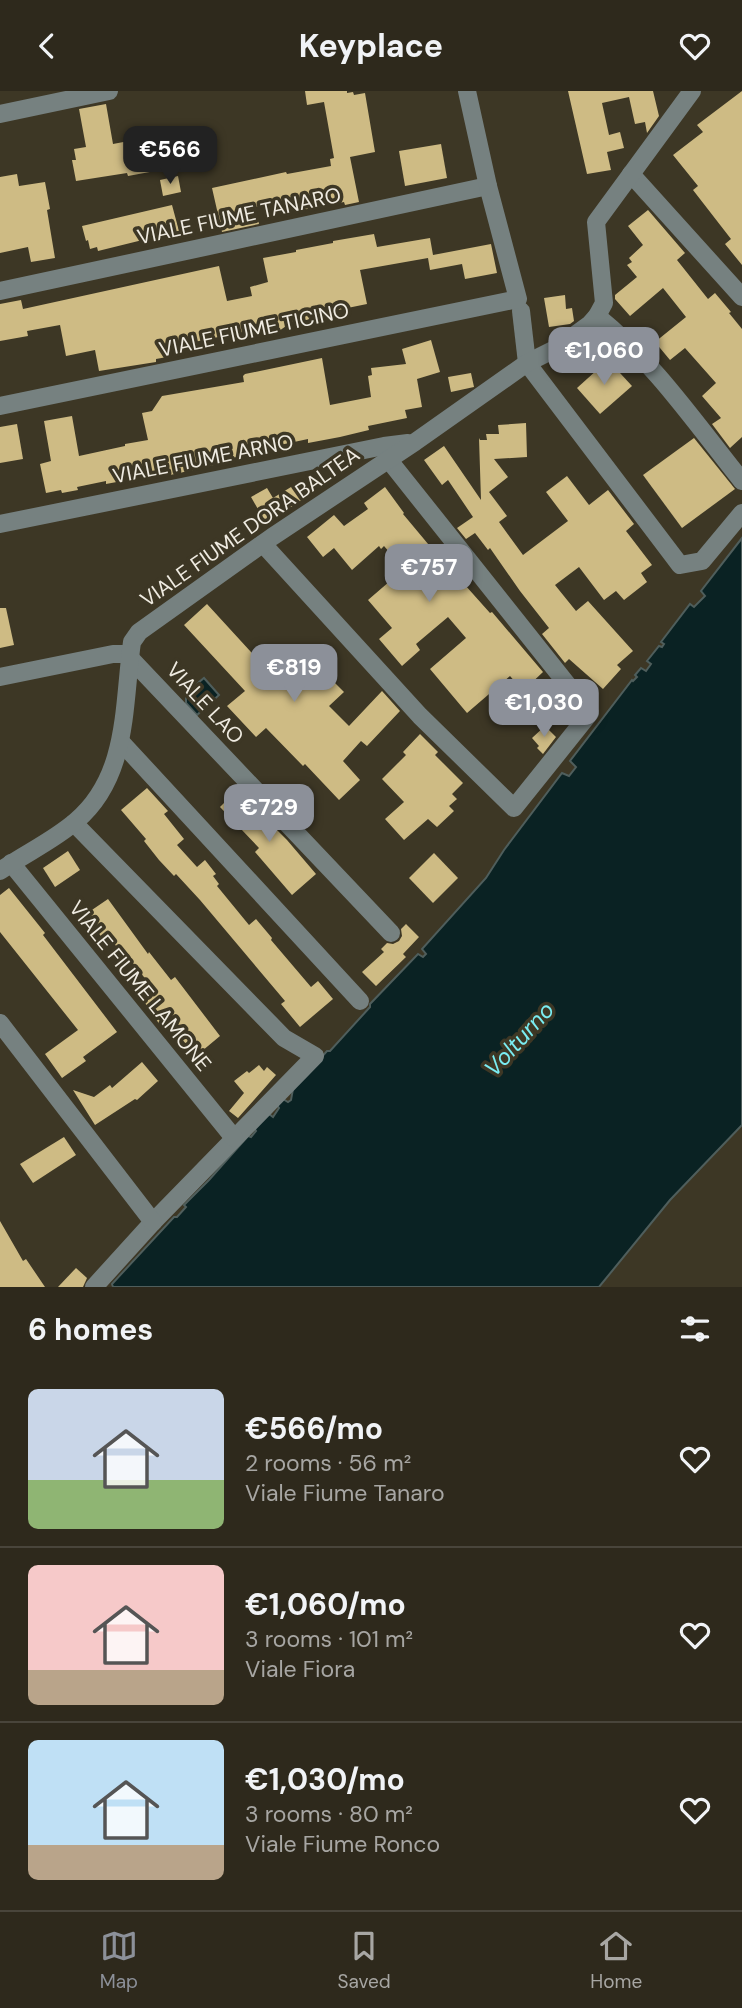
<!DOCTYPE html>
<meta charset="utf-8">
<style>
body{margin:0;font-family:"DM Sans",sans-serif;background:#3a3529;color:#f1f3f6;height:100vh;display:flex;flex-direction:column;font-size:26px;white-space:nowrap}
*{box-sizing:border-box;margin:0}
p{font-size:23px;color:#a7a6a3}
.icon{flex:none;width:38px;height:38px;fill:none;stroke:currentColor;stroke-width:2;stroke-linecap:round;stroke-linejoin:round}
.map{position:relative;height:1196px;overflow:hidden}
.side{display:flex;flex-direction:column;background:#2e291c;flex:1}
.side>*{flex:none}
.price{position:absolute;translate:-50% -60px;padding:0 16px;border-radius:14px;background:#8c9099;color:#fff;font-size:23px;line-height:46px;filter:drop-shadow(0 2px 4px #0008)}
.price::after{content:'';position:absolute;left:50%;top:42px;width:21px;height:16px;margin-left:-10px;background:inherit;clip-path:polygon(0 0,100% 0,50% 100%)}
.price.active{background:#222;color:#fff}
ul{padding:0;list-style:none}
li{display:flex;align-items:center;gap:21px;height:175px;padding:0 28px}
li+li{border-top:2px solid #49453b}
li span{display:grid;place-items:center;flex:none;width:196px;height:140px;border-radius:10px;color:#555}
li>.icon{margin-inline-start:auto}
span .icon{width:84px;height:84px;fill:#fffc;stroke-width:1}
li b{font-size:30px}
h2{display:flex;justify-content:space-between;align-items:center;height:84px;padding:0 28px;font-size:30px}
header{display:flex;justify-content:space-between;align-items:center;height:91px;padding:0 28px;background:#2e291c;font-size:32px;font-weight:700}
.tabs{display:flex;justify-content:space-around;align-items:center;height:98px;border-top:2px solid #49453b;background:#2e291c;font-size:19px;color:#a7a6a3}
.tabs a{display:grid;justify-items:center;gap:4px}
.tabs .active{color:#8c9099}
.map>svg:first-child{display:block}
.water{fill:#0a2223;stroke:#4f5e5c;stroke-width:2}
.building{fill:#cebb84}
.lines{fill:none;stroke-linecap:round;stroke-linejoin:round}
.minor{stroke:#768180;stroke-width:18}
.labels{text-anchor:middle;stroke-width:7;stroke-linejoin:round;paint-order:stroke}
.street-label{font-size:21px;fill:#efebe1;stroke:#3d3725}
.water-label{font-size:23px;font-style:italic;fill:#7aedf2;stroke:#3d3725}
</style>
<header><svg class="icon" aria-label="back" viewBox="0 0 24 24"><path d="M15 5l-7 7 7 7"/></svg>Keyplace<svg class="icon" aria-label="heart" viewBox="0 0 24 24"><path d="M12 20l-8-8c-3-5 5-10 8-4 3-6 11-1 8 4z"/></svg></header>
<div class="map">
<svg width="742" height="1196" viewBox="0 0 742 1196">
<rect width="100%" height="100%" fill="#3d3725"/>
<!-- water -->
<g class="water">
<path d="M742 447V1034L670 1109 599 1196H113L112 1193 174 1126H177L186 1116 184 1114 209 1089 248 1045 251 1046 256 1040 254 1037 269 1023 273 1026 279 1017 277 1014 283 1008 288 1011 291 1009 293 998 327 960H330L370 916V913L418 863 423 866 426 863 422 858 486 787 504 759 562 682 569 685 576 676 570 670 632 589 633 590 637 586 635 584 641 577 646 580 651 573 647 570 659 555 662 556 664 553 661 551 690 513 694 516 705 505 701 500Z"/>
<path d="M204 587 219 604 197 624 186 612V602Z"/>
</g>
<!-- building -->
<g class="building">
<path d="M305 0H347V2L353 1 354 4 365 2 375 61 350 66 359 111 345 114 344 111 302 119 299 106 255 116 259 133 222 141 212 97 286 81 287 83 331 75 330 68 334 67 324 11 307 14Z"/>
<path d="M568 0H653L659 25 647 42 645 31 635 33 629 6 602 12 609 44 620 41 624 57 607 61 611 79 587 83Z"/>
<path d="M742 0V174L725 153 731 148 693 99 698 95 673 64 703 41 697 34Z"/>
<path d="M106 13 113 53 160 44 166 78 128 85 127 82 76 90 72 69H76L74 58 86 56 79 18Z"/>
<path d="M441 53 447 87 405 95 399 60Z"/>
<path d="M17 83 19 95 45 91 50 118 47 119 55 167 31 171 28 156 0 162V86Z"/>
<path d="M178 85 181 101 163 105 160 89Z"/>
<path d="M172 114 179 140 98 160 97 156 90 158 88 149 86 150 82 135Z"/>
<path d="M648 119 685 162 677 169 708 208 715 202 731 221 729 222 742 238V346L730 357 712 333 721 327 702 305 716 292 685 257 670 269 655 251 686 226 663 197 630 225 615 208V204L637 186 627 174 632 171 629 167 643 154 628 135Z"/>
<path d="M374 143 377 156 430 147 433 164 491 153 497 182 465 188 462 173 430 179 428 167 360 179 367 213 318 223 319 226 289 233 279 240 277 234 165 257 167 266 156 268V271L99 280 95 259 66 265 60 234 27 240 28 245 0 250V213L21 209 23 218 219 175 227 210 252 205 250 196 268 191 263 167 296 161V159L333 152V150Z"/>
<path d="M565 204 566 218 572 217 574 230 570 233 549 236 544 207Z"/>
<path d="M431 249 440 281 417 288 422 316 405 319 407 327 368 335 369 339 340 346 308 352V348L252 360 253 363 221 369 222 372 193 379 170 384V381L106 393V390L77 396 78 399 62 402 61 399 46 402 40 373 51 370 44 330 72 325 79 365 125 355V353L148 349 142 322 152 320 162 305 244 291 243 285 245 283 322 267 330 314 371 306 368 285 372 284 371 277 406 273 402 258Z"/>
<path d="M608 269 632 295 600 323 577 297Z"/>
<path d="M471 282 474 296 451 301 448 286Z"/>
<path d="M526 332 527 366 494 368 508 386 489 401 507 425 499 431 523 464 568 430 546 401 567 385 589 414 608 399 634 433 626 440 652 474 641 482 647 491 624 509 616 500 604 509 579 476 555 494 576 520 588 510 633 560 617 574 621 578 603 598 569 568 565 572 542 543 549 537 520 500 490 457 488 459 475 442 466 448 457 437 473 426 448 389 442 394 424 369 444 355 481 409 479 347 480 349H487L486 343H499L498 334Z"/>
<path d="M17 333 23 368 0 372V336Z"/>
<path d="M694 347 735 398 682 437 643 384Z"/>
<path d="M296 393 305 407 266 432 251 406 267 397 273 407Z"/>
<path d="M385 396 404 422 403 423 464 496 465 494 490 522 492 521 543 581 523 600 510 585 467 622 430 578 466 547 448 526 416 553 420 559 402 575 379 548 392 537 368 509 404 478 384 455 381 458 379 455 352 479 334 457 323 466 307 446 334 424 344 435 368 418 364 412Z"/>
<path d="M207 513 271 583 299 556 344 601 329 615 349 635 382 600 400 620 367 655 361 650 343 670 360 689 339 709 305 673 303 675 266 637 256 646 227 615 245 600 184 534Z"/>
<path d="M0 517H6L14 554 0 557Z"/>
<path d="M545 635 556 646 543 663 537 657 539 655 532 647Z"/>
<path d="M420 643 438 661 435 664 463 692 452 703 457 708 449 715 454 720 437 736 428 728 404 749 385 728 404 711 382 688 406 664 403 661Z"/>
<path d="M147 697 168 720 164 723 184 748 177 754 197 776 205 769 216 783 213 785 219 793 217 795 249 834 256 828 272 847 271 849 311 896 318 890 333 908 300 936 281 913 285 910 200 809 176 783 174 785 159 769 144 750 146 748 121 719Z"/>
<path d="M237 699 287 749 316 783 292 804 255 761 259 757 220 716Z"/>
<path d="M68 760 80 779 55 796 43 777Z"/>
<path d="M434 762 458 787 433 812 409 787Z"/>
<path d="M9 797 45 842 43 844 117 941 83 966 86 970 62 987 45 963 78 939 0 841V804Z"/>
<path d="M108 808 148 863 149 861 171 889 175 886 220 945 196 965 167 930 160 934 143 909 155 900 125 862 122 864 108 843 102 847 86 823Z"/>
<path d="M406 833 419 846 403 863 406 866 376 895 362 881 384 861 381 858 387 852 393 853 399 850 402 845 401 838Z"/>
<path d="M142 971 158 990 137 1009 135 1008 95 1034 73 999 94 1006 110 994 112 997Z"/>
<path d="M259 974 264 980 267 976 276 984 238 1027 229 1020 244 1002 234 990 247 980 249 982Z"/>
<path d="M64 1046 76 1064 33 1092 20 1073Z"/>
<path d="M0 1130 23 1170 26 1168 45 1196H0Z"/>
<path d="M76 1177 87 1187 83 1196H58Z"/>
</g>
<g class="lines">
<!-- minor -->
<g class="minor">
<path d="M0 23 109 0"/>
<path d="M631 83 742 206"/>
<path d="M0 200 488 95"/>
<path d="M521 220 527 272"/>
<path d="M597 225C653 270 697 334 742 390"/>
<path d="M527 272 680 474 702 470 742 422"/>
<path d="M0 315 518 208 488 95 467 0"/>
<path d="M0 433 384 355 408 352"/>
<path d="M263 453 420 625 514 717 590 622 388 368"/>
<path d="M0 586 113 563H123L130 567 391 842"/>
<path d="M121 651 360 910"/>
<path d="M74 732 284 947 315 965 153 1131 94 1196"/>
<path d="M11 772 234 1047"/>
<path d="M0 780C24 763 53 750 76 730 129 685 123 614 132 551L139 541 272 446 415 351 527 272 557 257 590 233 597 225 604 212 596 131 692 0"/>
<path d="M0 932 153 1131"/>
</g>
</g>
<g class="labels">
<!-- street labels -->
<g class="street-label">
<text transform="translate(239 125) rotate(-12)" y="7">VIALE FIUME TANARO</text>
<text transform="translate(254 239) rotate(-12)" y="7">VIALE FIUME TICINO</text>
<text transform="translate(203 368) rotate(-11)" y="7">VIALE FIUME ARNO</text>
<text transform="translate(250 436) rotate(-35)" y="7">VIALE FIUME DORA BALTEA</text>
<text transform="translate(205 612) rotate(47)" y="7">VIALE LAO</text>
<text transform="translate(140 895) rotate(51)" y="7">VIALE FIUME LAMONE</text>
</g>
<!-- water labels -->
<g class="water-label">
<text transform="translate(519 948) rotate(-48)" y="8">Volturno</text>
</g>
</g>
</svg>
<b class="price active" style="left:170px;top:95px">€566</b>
<b class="price" style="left:604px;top:296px">€1,060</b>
<b class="price" style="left:429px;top:513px">€757</b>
<b class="price" style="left:294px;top:613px">€819</b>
<b class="price" style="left:544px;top:648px">€1,030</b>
<b class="price" style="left:269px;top:753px">€729</b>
</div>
<section class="side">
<h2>6 homes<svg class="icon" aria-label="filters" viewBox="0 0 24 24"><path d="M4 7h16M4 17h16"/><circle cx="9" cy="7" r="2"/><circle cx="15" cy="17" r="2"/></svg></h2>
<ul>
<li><span style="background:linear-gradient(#c9d6e8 65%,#8fb573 0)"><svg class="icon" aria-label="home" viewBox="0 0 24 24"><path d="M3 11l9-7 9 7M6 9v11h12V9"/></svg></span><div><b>€566/mo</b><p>2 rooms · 56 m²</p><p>Viale Fiume Tanaro</p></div><svg class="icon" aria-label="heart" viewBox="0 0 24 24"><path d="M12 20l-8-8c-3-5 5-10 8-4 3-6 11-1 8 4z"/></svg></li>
<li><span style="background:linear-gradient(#f6c9c9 75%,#b9a48a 0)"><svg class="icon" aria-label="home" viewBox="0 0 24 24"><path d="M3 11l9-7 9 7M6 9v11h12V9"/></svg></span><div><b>€1,060/mo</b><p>3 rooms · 101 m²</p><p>Viale Fiora</p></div><svg class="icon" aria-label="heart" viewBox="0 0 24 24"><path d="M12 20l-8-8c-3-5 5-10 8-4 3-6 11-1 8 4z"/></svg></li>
<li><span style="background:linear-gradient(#bfe0f5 75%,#b9a48a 0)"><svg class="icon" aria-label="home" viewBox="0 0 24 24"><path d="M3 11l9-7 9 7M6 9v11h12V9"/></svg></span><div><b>€1,030/mo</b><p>3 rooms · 80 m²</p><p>Viale Fiume Ronco</p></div><svg class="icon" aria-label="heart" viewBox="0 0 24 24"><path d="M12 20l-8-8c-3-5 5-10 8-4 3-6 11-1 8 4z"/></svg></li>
</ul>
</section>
<nav class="tabs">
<a class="active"><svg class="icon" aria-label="map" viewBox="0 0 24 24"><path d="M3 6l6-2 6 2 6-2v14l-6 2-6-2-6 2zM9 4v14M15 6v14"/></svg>Map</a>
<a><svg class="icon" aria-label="saved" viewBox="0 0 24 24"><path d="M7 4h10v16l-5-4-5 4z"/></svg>Saved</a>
<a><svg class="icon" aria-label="home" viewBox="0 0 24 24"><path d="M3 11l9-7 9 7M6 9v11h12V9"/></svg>Home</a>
</nav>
